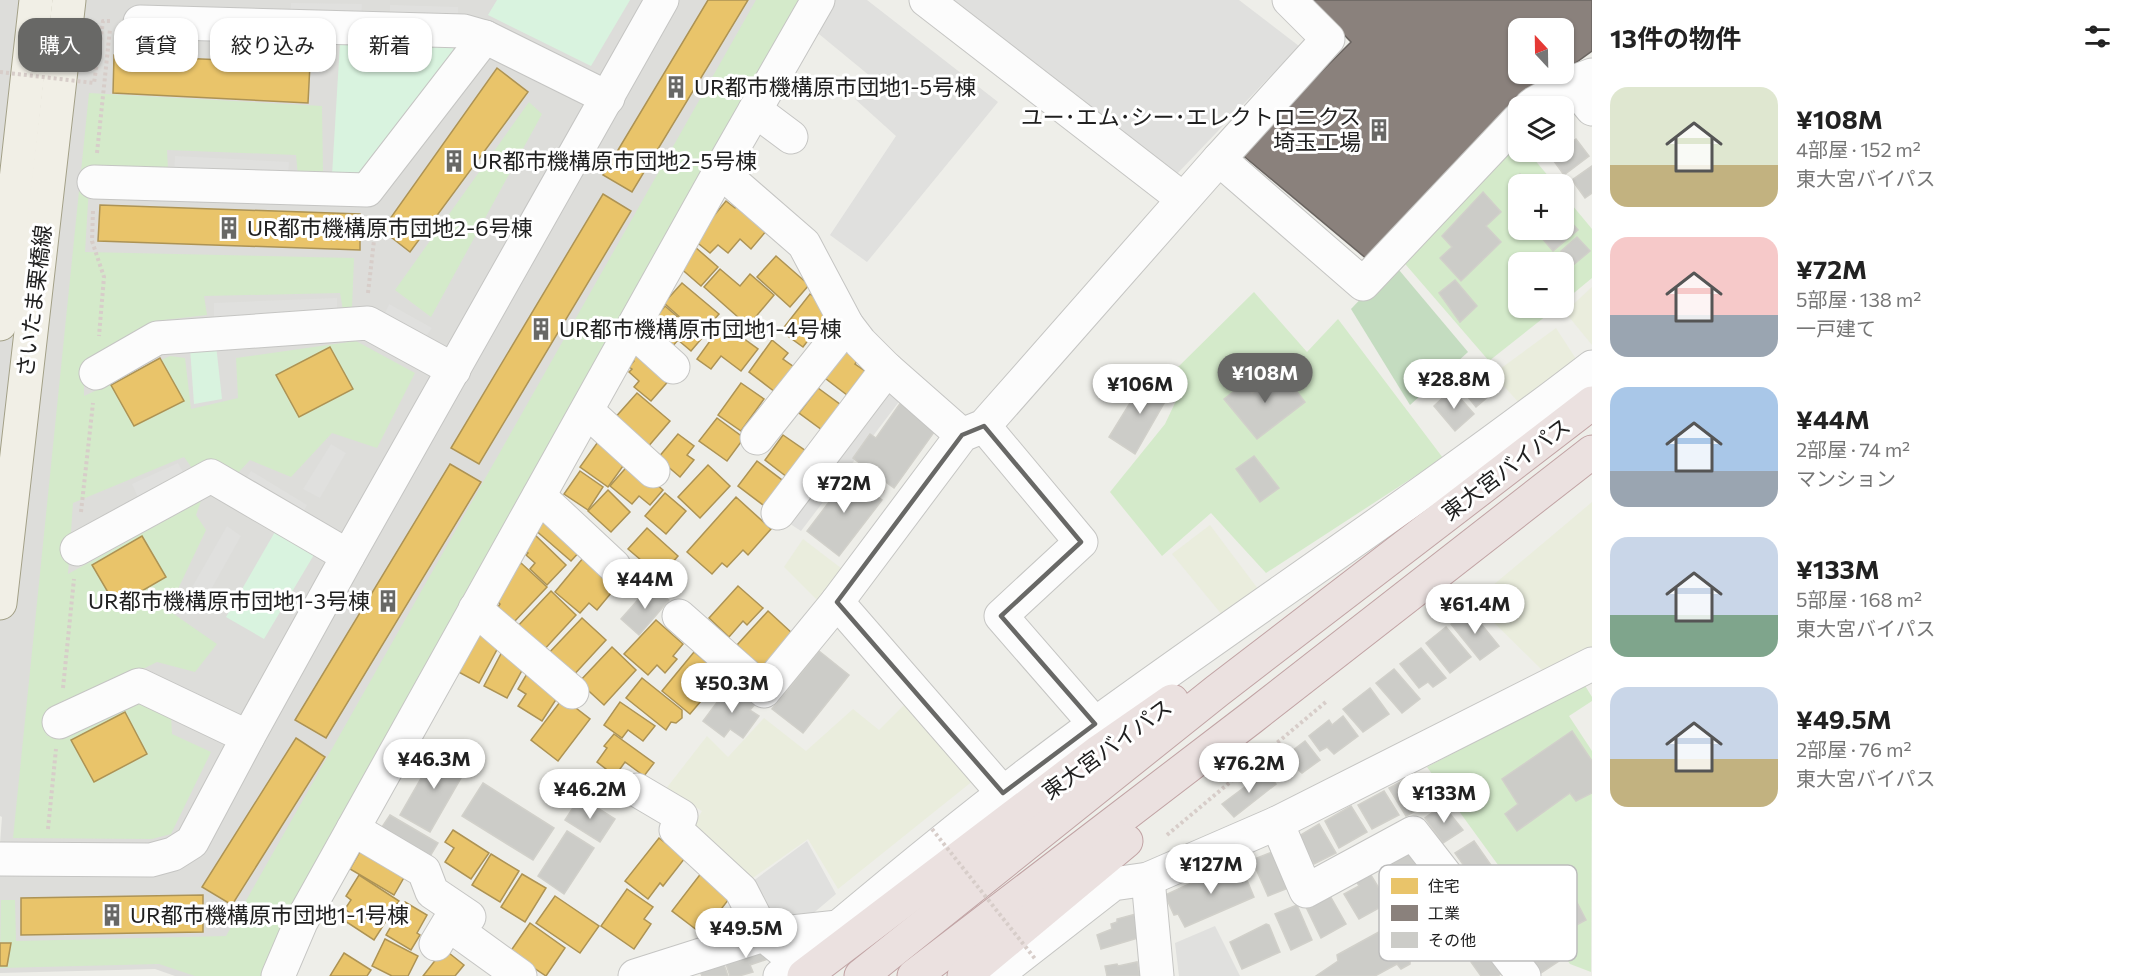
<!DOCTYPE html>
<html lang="ja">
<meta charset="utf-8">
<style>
body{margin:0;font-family:Commissioner,"Noto Sans JP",sans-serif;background:#f2f2f2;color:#222;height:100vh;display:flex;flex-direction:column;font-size:22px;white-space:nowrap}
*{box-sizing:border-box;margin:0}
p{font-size:20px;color:#767676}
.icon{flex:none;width:33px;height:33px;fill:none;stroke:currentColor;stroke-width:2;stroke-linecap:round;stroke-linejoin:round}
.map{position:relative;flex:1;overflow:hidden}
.side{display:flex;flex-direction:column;background:#fff;width:540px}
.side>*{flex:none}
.top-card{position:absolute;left:18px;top:18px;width:570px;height:54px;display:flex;gap:12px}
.needle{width:39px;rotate:338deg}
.tools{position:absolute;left:1508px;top:18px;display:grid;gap:12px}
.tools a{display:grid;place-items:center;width:66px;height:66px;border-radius:12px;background:#fff;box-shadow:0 2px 4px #0004;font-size:30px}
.price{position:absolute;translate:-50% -51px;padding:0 14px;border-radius:21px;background:#fff;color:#222;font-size:20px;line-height:39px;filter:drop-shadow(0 2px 3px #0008)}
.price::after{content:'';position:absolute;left:50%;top:36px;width:18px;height:14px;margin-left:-9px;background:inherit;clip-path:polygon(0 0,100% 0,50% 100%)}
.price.selected{background:#686866;color:#fff}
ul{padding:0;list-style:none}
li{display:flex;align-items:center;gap:18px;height:150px;padding:0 18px}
li span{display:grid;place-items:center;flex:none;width:168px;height:120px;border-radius:18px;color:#555}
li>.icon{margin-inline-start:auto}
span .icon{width:72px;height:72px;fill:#fffc;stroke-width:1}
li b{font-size:26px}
h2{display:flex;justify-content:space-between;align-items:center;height:72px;padding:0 18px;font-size:26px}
.pill{padding:0 21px;border-radius:18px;background:#fff;box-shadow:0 2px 4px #0004;font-size:21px;line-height:54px}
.pill.selected{background:#686866;color:#fff}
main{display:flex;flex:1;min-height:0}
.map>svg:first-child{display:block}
.residential{fill:#ddddda}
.farmland{fill:#eaeddd}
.grass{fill:#d4eaca}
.forest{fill:#c4dcc0}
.park{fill:#d9f3df}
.parking{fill:#e0e0de}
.homes{fill:#e9c46a;stroke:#ad9354;stroke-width:1.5}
.industry{fill:#8a817c;stroke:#6a6460;stroke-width:1.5}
.building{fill:#ccccc8;stroke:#d1d0ca;stroke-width:1.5}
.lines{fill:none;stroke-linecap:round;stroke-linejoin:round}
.minor-casing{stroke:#c5c5c3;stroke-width:35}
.major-casing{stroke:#a3a087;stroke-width:35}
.highway-casing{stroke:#c1a3a4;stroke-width:35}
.path{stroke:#d7cdc9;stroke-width:4;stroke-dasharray:3 3;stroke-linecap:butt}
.minor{stroke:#fcfcfc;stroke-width:33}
.major{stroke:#f1efe6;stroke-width:33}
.highway{stroke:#ebe1e0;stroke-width:33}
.path-bridge{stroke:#d7cdc9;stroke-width:4;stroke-dasharray:3 3;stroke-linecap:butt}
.marked{fill:none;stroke:#686866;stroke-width:4.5;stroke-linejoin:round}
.labels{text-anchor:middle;stroke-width:6;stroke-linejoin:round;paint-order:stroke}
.poi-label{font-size:22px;fill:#202020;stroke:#fff;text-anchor:start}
.street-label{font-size:22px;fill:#202020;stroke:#fff}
.key{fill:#fff;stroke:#bcbcbc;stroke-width:1.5}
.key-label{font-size:16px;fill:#202020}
</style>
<main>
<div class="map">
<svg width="1592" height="976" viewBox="0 0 1592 976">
<rect width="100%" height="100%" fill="#eeeee9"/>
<!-- residential -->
<path class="residential" d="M0 0H808L269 976H175L155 969 0 973V844L2 817 0 816Z"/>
<!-- farmland -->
<g class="farmland">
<path d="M1592 287V345L1565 312Z"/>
<path d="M1556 328 1578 362 1520 404 1493 374Z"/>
<path d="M1592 502V648L1545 673 1473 602Z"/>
<path d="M1210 525 1258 589 1223 616 1172 554Z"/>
<path d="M803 539 846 572 819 602 784 567Z"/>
<path d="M908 701 974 780 838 889 808 839 750 880 689 833 702 811 665 790 707 736 728 757 764 718 806 751 853 709 879 730Z"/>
</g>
<!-- grass -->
<g class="grass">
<path d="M756 0H799L263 976H195L159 964 0 968 1 900H15L16 941 226 936Z"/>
<path d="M89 93 322 106 323 173 298 176 296 155 167 150 168 170H90L85 252 354 258 352 308 343 310 340 293 204 296 207 315 155 321 84 367V396L170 356 185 358 191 409 238 398 236 358 356 341 415 373 377 448 332 433 291 477 250 460 237 474 207 461 192 468 184 457 73 503 68 574 201 501 196 515 206 530 168 610 217 644 195 672 157 662 42 719 47 736 137 700 171 716 172 734 211 752 171 834 152 839 13 838Z"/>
<path d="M529 102 542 114 431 317 395 290Z"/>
<path d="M1518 140V152H1528L1555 184H1518V230H1563V194L1592 229V278L1563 302V262H1518V308H1556L1489 361 1400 258Z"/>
<path d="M1254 292 1307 352 1338 319 1443 458 1266 573 1211 513 1162 556 1110 492 1165 424 1183 386 1174 371Z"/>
<path d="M1584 684 1592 697V701L1569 716 1592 751 1591 972 1570 964 1427 767Z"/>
</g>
<!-- forest -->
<path class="forest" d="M1394 264 1468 352 1410 405 1351 309Z"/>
<!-- park -->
<g class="park">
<path d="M497 0H630L591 66 488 15Z"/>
<path d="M340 43H449L458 55 362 174 332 175Z"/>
<path d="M216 345 222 399 194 404 190 348Z"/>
<path d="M276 530 315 553 264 639 226 617Z"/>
</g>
<!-- parking -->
<g class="parking">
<path d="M834 0H867L998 102 867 262 830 235 896 136 855 99 870 76 819 34Z"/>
<path d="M954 0H1239L1299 46 1176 175Z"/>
<path d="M291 3 362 4 361 21 290 18Z"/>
<path d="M390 5 458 7V24L390 21Z"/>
<path d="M175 156 289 162 288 179 174 176Z"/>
<path d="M337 298V316L214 321V303Z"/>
<path d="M389 304 432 328 423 341 383 318Z"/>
<path d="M872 368 901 399 801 531 769 510Z"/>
<path d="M331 444 346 453 320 498 303 489Z"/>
<path d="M178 463 186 477 139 500 132 484Z"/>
<path d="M251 471 307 505 301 517 242 485Z"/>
<path d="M227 526 241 536 199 611 183 603Z"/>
<path d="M807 841 836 894 810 916 786 921 766 912 749 884Z"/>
<path d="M1215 926 1240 976H1179L1175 943Z"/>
</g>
<!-- homes -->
<g class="homes">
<path d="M708 0H748L632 192 603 175Z"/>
<path d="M114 55 310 64 308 103 113 93Z"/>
<path d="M497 68 528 92 410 252 382 230Z"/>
<path d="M603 194 631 211 479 464 451 448Z"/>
<path d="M726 201 735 208 738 204 767 230 751 249 740 239 728 253 718 245 710 253 694 240Z"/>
<path d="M100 205 360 214V250L98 241Z"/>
<path d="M695 247 718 267 701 286 678 266Z"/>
<path d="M776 256 809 285 790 307 757 277Z"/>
<path d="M720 269 740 286 750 274 774 295 748 326 704 287Z"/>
<path d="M682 283 719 314 705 330 697 323 692 328 664 303Z"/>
<path d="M810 294 831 310 803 347 781 331Z"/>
<path d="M665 306 702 338 691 351 678 340 671 348 647 328Z"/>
<path d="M720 327 733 337 736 333 758 349 741 371 721 356 711 369 697 359Z"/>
<path d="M772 340 788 353 783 359 794 367 775 392 749 372Z"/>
<path d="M330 347 353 389 299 417 276 375Z"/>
<path d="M848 348 860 357 855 364 865 371 847 395 817 372Z"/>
<path d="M637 350 671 378 651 401 634 387 639 381 629 372 632 369 629 367 634 361 631 358Z"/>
<path d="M160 358 184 401 134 426 111 385Z"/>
<path d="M741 383 764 399 741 431 718 415Z"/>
<path d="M818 388 841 405 822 430 799 413Z"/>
<path d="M637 393 670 421 647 448 613 420Z"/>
<path d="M717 418 744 438 727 461 699 441Z"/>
<path d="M678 434 694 446 687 455 694 460 680 477 658 458Z"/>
<path d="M783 435 806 451 787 477 765 460Z"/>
<path d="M600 439 628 459 608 487 580 467Z"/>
<path d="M757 461 786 483 767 508 738 486Z"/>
<path d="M631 462 663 490 650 505 639 496 632 504 610 486Z"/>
<path d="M450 464 481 482 326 738 295 720Z"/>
<path d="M708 465 730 486 700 518 678 497Z"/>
<path d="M580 471 603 487 588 510 564 494Z"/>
<path d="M608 490 630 512 611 532 588 511Z"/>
<path d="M665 493 686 511 666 534 645 516Z"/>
<path d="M736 497 771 529 748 555 743 550 727 567 722 563 712 574 687 552Z"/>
<path d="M545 517 582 549 571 561 534 529Z"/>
<path d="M647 528 678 556 667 569 662 565 655 572 628 549Z"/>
<path d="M533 533 566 565 547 585 530 569 535 563 526 555 528 553 521 546Z"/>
<path d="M142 536 166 577 116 606 92 565Z"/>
<path d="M588 552 621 581 597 610 589 603 580 613 555 592Z"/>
<path d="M521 563 547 587 514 622 498 607 500 604 495 599V591Z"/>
<path d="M738 586 763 608 747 625 743 621 729 637 709 618Z"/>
<path d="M551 591 576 615 542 652 516 628Z"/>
<path d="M768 611 793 634 762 668 737 645Z"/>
<path d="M582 618 606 640 571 678 547 655Z"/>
<path d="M656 620 683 644 673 656 677 659 665 673 657 665 648 675 624 654Z"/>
<path d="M475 630 500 644 479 683 453 669Z"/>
<path d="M612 647 636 670 604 705 579 682Z"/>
<path d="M503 650 526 663 507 698 484 686Z"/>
<path d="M694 652 723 675 690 714 662 691Z"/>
<path d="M528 672 561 692 542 721 518 706 526 694 518 689Z"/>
<path d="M642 678 682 710V718L676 723 671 722 666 730 626 698Z"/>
<path d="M563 698 590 719 558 761 531 740Z"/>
<path d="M620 702 655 726 643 741 628 730 622 738 604 725Z"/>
<path d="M125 712 147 754 94 782 71 740Z"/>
<path d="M614 734 654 763 644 776 625 762 615 776 597 762 607 748 604 746Z"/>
<path d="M296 738 325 757 232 905 202 887Z"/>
<path d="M453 830 489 853 471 879 445 862 454 848 445 842Z"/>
<path d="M659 838 685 858 663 886 660 883 648 899 625 881Z"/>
<path d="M362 848 406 874 394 895 350 869Z"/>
<path d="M491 854 519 871 500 902 472 885Z"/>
<path d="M702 872 732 895 702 934 672 911Z"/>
<path d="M522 874 546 888 525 922 501 907Z"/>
<path d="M359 875 399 901 374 940 345 921 350 913 345 909 351 900 346 896Z"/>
<path d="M627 889 653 907 644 919 651 924 634 949 601 926Z"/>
<path d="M203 895V932L21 935V898Z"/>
<path d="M555 896 599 926 580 953 536 923Z"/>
<path d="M405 902 427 915 417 933 420 935 411 950 386 935Z"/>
<path d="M530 923 565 948 546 976 510 952Z"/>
<path d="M385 939 418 956 408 976H392L372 966Z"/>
<path d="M0 943H11L7 966H0Z"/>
<path d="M444 949 464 965 455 976H423Z"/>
<path d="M344 953 371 970 367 976H330Z"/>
</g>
<!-- industry -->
<path class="industry" d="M1310 0H1592V51L1563 72V28H1518V74H1561L1368 260 1240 153 1351 42Z"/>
<!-- building -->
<g class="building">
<path d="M1576 139 1589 156 1564 175 1551 157 1558 152H1563V148Z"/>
<path d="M1592 166V193L1585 198 1572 180Z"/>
<path d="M1520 174 1529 184H1518V192L1510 183Z"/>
<path d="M1483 192 1501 212 1486 226 1501 242 1461 281 1440 258 1452 247 1442 236Z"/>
<path d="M1563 213 1578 230 1553 251 1535 230H1563Z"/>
<path d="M1577 237 1590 251 1572 266 1561 251Z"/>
<path d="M1455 280 1477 306 1460 322 1439 293Z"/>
<path d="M1473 365 1496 390 1476 407 1456 382Z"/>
<path d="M1281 371 1305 402 1257 439 1224 399 1243 384 1252 393Z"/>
<path d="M1146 377 1171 391 1135 454 1109 437Z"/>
<path d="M1452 389 1474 414 1455 431 1434 406Z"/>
<path d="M901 402 937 428 894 488 853 458 870 434 876 438Z"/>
<path d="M1254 456 1279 488 1260 502 1236 469Z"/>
<path d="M843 471 882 500 839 556 807 531 833 497 827 493Z"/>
<path d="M651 585 669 600 639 635 621 619Z"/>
<path d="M1469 609 1499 646 1480 660 1451 624Z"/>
<path d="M1446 627 1471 657 1450 673 1426 643Z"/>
<path d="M1421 648 1446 678 1433 687 1428 682 1419 688 1400 664Z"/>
<path d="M819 651 849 675 803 733 772 709Z"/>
<path d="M1394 669 1420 699 1402 713 1376 683Z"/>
<path d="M730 685 755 704 750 710 759 716 743 738 730 729 724 737 703 721Z"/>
<path d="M1370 688 1389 714 1363 732 1343 709Z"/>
<path d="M1343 716 1358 736 1334 754 1327 747 1320 751 1309 736 1329 720 1332 725Z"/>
<path d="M1572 731 1592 761V793L1576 801 1570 793 1517 831 1505 814 1518 804 1502 779Z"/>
<path d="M1305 741 1320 760 1302 773 1297 769 1281 781 1271 767Z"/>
<path d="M439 747 469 764 430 832 400 815Z"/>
<path d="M1266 771 1276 784 1234 817 1222 804Z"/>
<path d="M1415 774 1431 803 1406 816 1389 788Z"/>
<path d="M483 783 554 828 533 860 462 816Z"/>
<path d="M1384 791 1399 815 1372 829 1358 805Z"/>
<path d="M580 797 615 819 600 842 565 820Z"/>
<path d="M1443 805 1463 830 1443 843 1425 818Z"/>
<path d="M1351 806 1367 832 1339 848 1325 821Z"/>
<path d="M390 815 438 843 429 858 380 830Z"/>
<path d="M1319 824 1336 853 1314 864 1299 836Z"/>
<path d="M567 831 594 848 564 894 538 876Z"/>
<path d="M1474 841 1493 868 1474 880 1455 853Z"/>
<path d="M1272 852 1288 888 1268 896 1252 860Z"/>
<path d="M1409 854 1425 879 1397 894 1382 869Z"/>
<path d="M1239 861 1254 897 1185 927 1178 914 1174 915 1165 895Z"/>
<path d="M1369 872 1388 903 1359 919 1344 894 1359 886 1355 879Z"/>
<path d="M1572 893 1586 920 1550 939 1535 913Z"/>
<path d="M1329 894 1346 924 1321 938 1306 907Z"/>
<path d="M1297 905 1312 940 1291 950 1275 914Z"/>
<path d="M1136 914 1138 938 1101 949 1097 935 1112 929 1111 924 1117 922V919Z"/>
<path d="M1406 917 1423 950 1410 957V964L1401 969 1397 964 1375 976H1316L1338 961 1337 955Z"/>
<path d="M1266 924 1269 925 1280 952 1242 969 1230 942Z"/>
<path d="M1540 933 1559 961 1541 973 1522 946Z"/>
<path d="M766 942 771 958 750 965 753 972 739 976H730L723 955Z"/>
<path d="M1486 951 1502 973 1498 976H1481L1471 962Z"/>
<path d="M721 956 728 976H702L697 964Z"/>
<path d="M1137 962 1140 976H1107L1105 966 1117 964 1118 966Z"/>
</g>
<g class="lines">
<!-- minor casing -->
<g class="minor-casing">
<g id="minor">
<path d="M926 0 1183 199"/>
<path d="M140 22 464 31 485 37 608 98"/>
<path d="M1571 83 1592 109"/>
<path d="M1531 106 1535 103 1571 83 1592 75"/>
<path d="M755 110 791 137"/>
<path d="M1219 159 1328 39 1289 0"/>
<path d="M720 171 804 244 847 325 860 342 887 369 962 435"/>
<path d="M94 182 367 190 485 37"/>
<path d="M632 330 673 367"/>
<path d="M96 373 157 338 368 323 454 370"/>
<path d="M587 411 653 471"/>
<path d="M984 426 1081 542 1001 616 1095 724"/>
<path d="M757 438 847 325"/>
<path d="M539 496 614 566"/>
<path d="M778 513 887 369"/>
<path d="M77 549 211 476 348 556"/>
<path d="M837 602 1003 793"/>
<path d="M475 609 572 692"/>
<path d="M679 616 764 691 837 602 962 435 984 426 1219 159 1363 284 1518 120"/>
<path d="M59 722 139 685 248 737"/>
<path d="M637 790 681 816 676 830 741 890 764 935 838 927"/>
<path d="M1277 823 1306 891 1413 833 1524 976"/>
<path d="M353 829 424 871 432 892 469 917"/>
<path d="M0 859 151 860 173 854 192 842 248 737 348 556 662 0"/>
<path d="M1148 879 1157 976"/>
<path d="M436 944 448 924 520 976"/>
<path d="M278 976 301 922 720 171 818 0"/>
<path d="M635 976 764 935 781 949"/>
<path d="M780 976C883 889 986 803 1095 724 1260 604 1430 492 1592 367"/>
<path d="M995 976 1113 884 1148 879 1277 823 1592 664"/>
</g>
</g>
<!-- major casing -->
<g class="major-casing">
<g id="major">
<path d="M0 324 36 0"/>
<path d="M0 603 69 0"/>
</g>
</g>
<!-- highway casing -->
<g class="highway-casing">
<g id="highway">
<path d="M804 976 1100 751 1172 701"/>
<path d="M861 976 1217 691 1592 403"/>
<path d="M914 976 1251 718 1592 452"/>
<path d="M964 976 1126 841"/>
</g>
</g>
<!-- path -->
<g class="path">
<path d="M102 29 103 21H110"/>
<path d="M97 153 110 29"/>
<path d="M93 211 92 241 104 277 99 336"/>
<path d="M368 293 376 223 374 217"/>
<path d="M848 468 884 492"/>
<path d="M81 512 93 403"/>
<path d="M63 688 74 579"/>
<path d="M48 829 56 749"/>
<path d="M1167 835 1327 701"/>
</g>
<!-- minor -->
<use href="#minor" class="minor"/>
<!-- major -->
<use href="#major" class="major"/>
<!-- highway -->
<use href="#highway" class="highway"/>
<!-- path-bridge -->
<g class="path-bridge">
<path d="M0 72 94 83 102 29"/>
<path d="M932 829 1036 960"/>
</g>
</g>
<!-- marked area -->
<path class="marked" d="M984 426 1081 542 1001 616 1095 724 1003 793 837 602 962 435Z"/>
<!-- icons -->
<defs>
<g id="building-bare" transform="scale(1.8)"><path d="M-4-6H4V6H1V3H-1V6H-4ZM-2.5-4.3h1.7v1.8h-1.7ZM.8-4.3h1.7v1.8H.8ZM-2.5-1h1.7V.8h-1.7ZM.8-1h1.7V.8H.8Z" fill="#686866" stroke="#fff" stroke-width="2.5" paint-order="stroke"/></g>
</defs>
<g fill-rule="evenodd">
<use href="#building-bare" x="676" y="87"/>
<use href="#building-bare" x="1379" y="130"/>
<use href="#building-bare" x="454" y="161"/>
<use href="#building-bare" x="229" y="228"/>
<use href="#building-bare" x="541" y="329"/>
<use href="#building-bare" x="388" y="601"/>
<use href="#building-bare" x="112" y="915"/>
</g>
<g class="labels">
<!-- poi labels -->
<g class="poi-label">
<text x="694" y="95">UR都市機構原市団地1-5号棟</text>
<text x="1361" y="125" text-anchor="end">ユー･エム･シー･エレクトロニクス<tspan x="1361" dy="25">埼玉工場</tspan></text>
<text x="472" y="169">UR都市機構原市団地2-5号棟</text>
<text x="247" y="236">UR都市機構原市団地2-6号棟</text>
<text x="559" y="337">UR都市機構原市団地1-4号棟</text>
<text x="370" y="609" text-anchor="end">UR都市機構原市団地1-3号棟</text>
<text x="130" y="923">UR都市機構原市団地1-1号棟</text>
</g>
<!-- street labels -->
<g class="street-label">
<text transform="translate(34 301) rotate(-83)" y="8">さいたま栗橋線</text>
<text transform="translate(1506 469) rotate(-37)" y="8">東大宮バイパス</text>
<text transform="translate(1107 749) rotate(-36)" y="8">東大宮バイパス</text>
</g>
</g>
<!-- legend -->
<rect x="1379" y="865" width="198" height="96" rx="9" class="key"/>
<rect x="1391" y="878" width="27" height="16" fill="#e9c46a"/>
<rect x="1391" y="905" width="27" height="16" fill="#8a817c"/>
<rect x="1391" y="932" width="27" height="16" fill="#ccccc8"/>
<g class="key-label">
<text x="1428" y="892">住宅</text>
<text x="1428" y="919">工業</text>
<text x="1428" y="946">その他</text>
</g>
</svg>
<div class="tools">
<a><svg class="needle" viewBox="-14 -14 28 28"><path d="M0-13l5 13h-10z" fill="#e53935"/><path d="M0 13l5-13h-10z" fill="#767676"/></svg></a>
<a><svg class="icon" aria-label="layers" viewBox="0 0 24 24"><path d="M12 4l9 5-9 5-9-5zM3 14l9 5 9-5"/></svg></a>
<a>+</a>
<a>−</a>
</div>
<b class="price selected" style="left:1265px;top:404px">¥108M</b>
<b class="price" style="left:1454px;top:410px">¥28.8M</b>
<b class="price" style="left:1140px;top:415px">¥106M</b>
<b class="price" style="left:844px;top:514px">¥72M</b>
<b class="price" style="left:645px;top:610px">¥44M</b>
<b class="price" style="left:1475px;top:635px">¥61.4M</b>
<b class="price" style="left:732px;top:714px">¥50.3M</b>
<b class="price" style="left:434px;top:790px">¥46.3M</b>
<b class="price" style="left:1249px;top:794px">¥76.2M</b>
<b class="price" style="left:590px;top:820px">¥46.2M</b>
<b class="price" style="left:1444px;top:824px">¥133M</b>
<b class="price" style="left:1211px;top:895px">¥127M</b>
<b class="price" style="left:746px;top:959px">¥49.5M</b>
<div class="top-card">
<a class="pill selected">購入</a>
<a class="pill">賃貸</a>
<a class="pill">絞り込み</a>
<a class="pill">新着</a>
</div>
</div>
<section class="side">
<h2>13件の物件<svg class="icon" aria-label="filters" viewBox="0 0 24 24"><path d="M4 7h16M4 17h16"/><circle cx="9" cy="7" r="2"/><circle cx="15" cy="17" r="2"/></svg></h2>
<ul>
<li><span style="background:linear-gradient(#dfe7d0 65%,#c2b280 0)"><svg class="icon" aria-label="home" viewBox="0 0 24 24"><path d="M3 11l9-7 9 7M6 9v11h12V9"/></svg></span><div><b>¥108M</b><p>4部屋 · 152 m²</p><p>東大宮バイパス</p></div></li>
<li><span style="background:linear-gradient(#f6c9c9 65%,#9aa5b1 0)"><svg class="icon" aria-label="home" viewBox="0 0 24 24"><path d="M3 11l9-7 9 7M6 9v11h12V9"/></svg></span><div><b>¥72M</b><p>5部屋 · 138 m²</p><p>一戸建て</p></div></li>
<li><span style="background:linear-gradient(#a9c7e8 70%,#9aa5b1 0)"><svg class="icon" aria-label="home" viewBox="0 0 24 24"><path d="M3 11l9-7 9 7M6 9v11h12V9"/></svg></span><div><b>¥44M</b><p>2部屋 · 74 m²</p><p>マンション</p></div></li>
<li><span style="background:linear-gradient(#c9d6e8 65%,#7fa58c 0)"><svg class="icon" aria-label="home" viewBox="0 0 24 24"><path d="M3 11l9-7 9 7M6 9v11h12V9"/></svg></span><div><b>¥133M</b><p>5部屋 · 168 m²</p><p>東大宮バイパス</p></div></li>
<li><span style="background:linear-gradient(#c9d6e8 60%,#c2b280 0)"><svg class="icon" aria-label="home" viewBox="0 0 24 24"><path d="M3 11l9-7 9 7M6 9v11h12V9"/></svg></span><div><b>¥49.5M</b><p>2部屋 · 76 m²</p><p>東大宮バイパス</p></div></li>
</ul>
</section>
</main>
